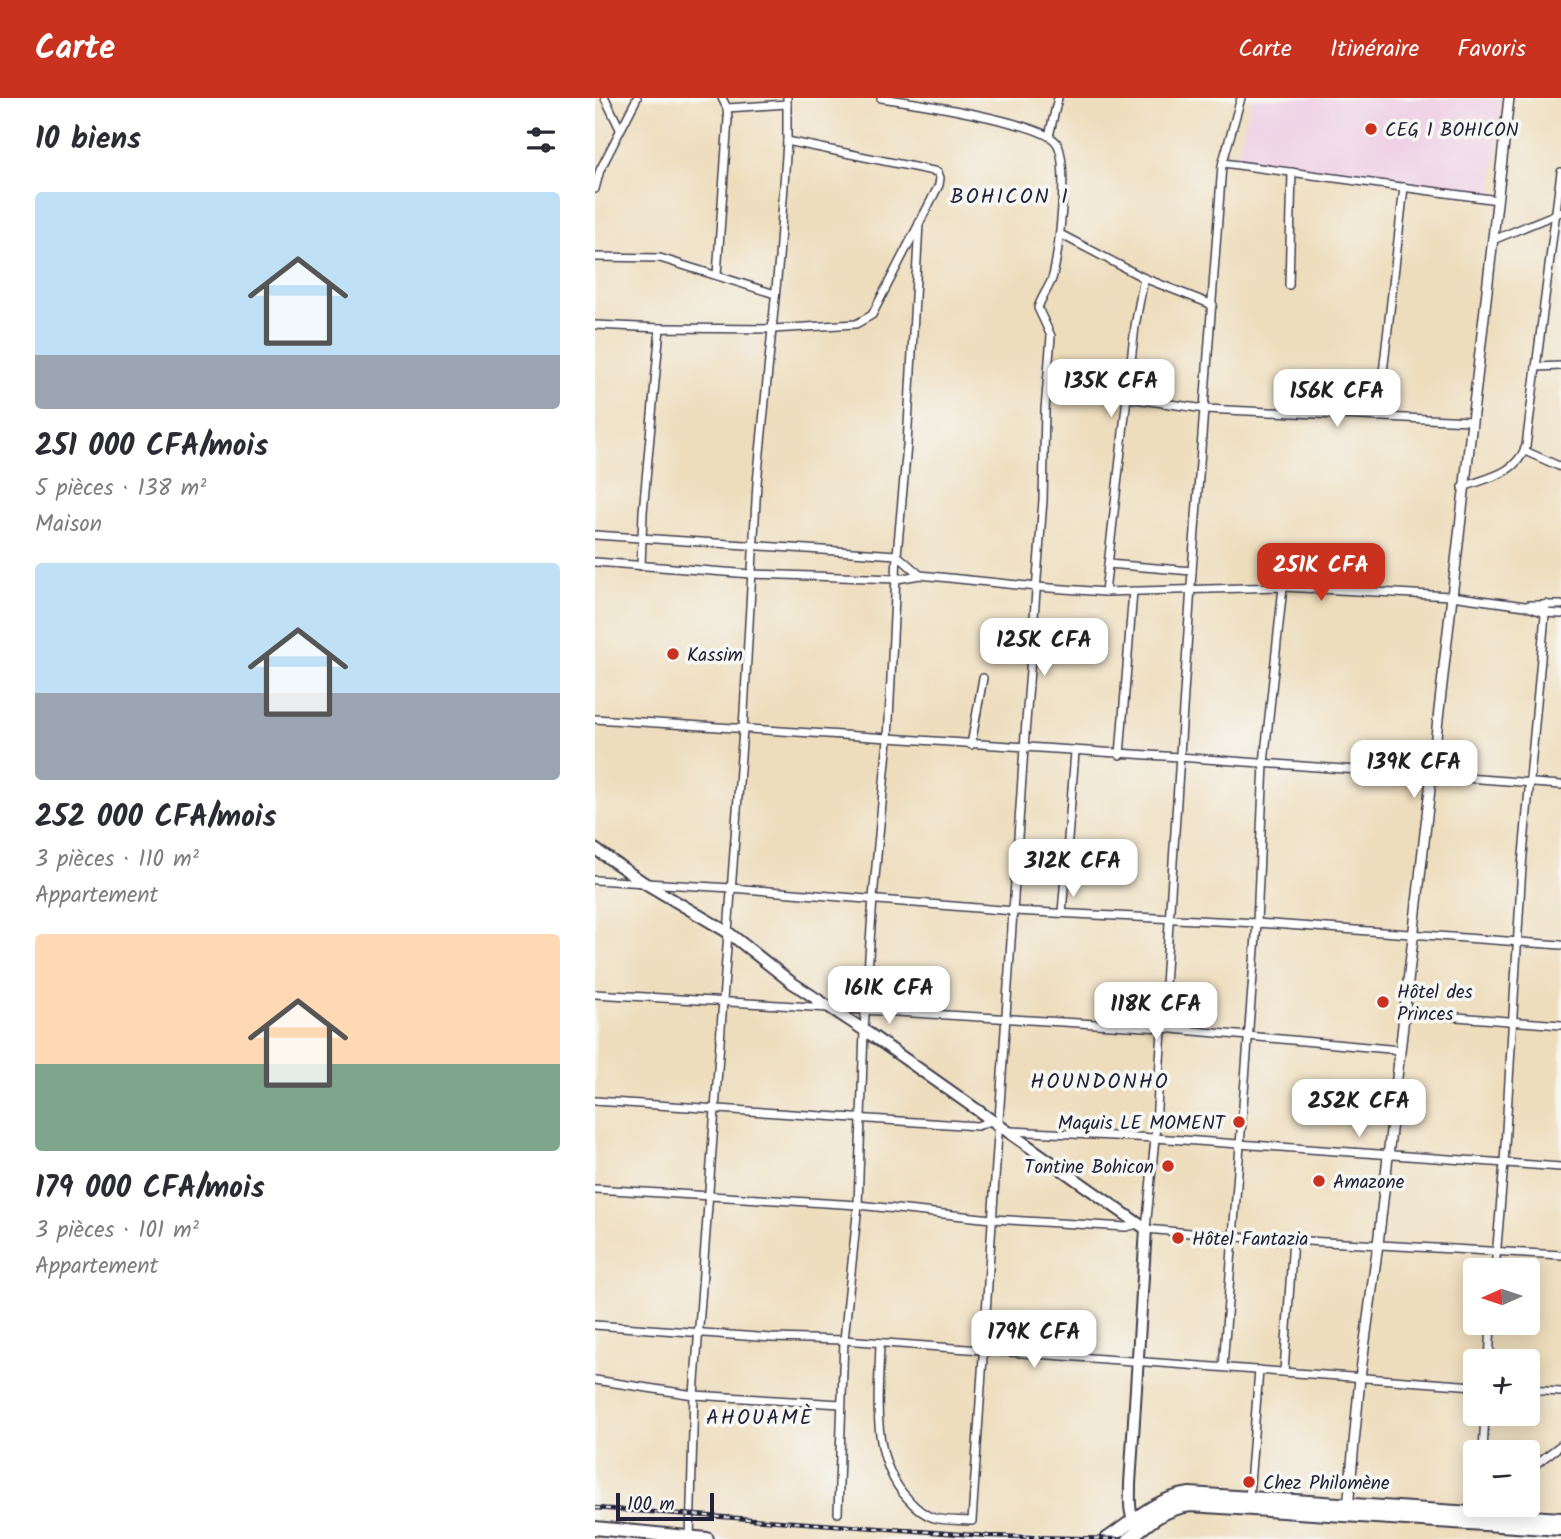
<!DOCTYPE html>
<html lang="fr">
<meta charset="utf-8">
<style>
body{margin:0;font-family:Kalam,sans-serif;background:#f2f2f3;color:#2b2b33;height:100vh;display:flex;flex-direction:column;font-size:26px;white-space:nowrap}
*{box-sizing:border-box;margin:0}
p{font-size:23px;color:#7c7c81}
.icon{flex:none;width:38px;height:38px;fill:none;stroke:currentColor;stroke-width:2;stroke-linecap:round;stroke-linejoin:round}
.map{position:relative;flex:1;overflow:hidden}
.panel{display:flex;flex-direction:column;background:#fff;width:595px}
.panel>*{flex:none}
.needle{width:46px;rotate:267deg}
.tools{position:absolute;left:868px;top:1160px;display:grid;gap:14px}
.tools a{display:grid;place-items:center;width:77px;height:77px;border-radius:7px;background:#fff;box-shadow:0 4px 18px #0003;font-size:35px}
.scale{position:absolute;left:21px;bottom:18px;width:98px;box-sizing:border-box;padding-left:7px;border:4px solid #22223b;border-top:0;font-size:19px;line-height:24px;white-space:nowrap;color:#22223b;-webkit-text-stroke:5px #f6f6f2;paint-order:stroke}
.price{position:absolute;translate:-50% -60px;padding:0 16px;border-radius:14px;background:#fff;color:#222;font-size:23px;line-height:46px;filter:drop-shadow(0 2px 4px #0008)}
.price::after{content:'';position:absolute;left:50%;top:42px;width:21px;height:16px;margin-left:-10px;background:inherit;clip-path:polygon(0 0,100% 0,50% 100%)}
.price.on{background:#c8321e;color:#fff}
ul{padding:0;list-style:none}
li{display:grid;align-content:center;gap:14px;height:371px;padding:0 35px}
li span{display:grid;place-items:center;height:217px;border-radius:7px;color:#555}
li>.icon{margin-inline-start:auto}
span .icon{width:126px;height:126px;fill:#fffc;stroke-width:1}
li b{font-size:30px}
h2{display:flex;justify-content:space-between;align-items:center;height:84px;padding:0 35px;font-size:30px}
header{display:flex;align-items:center;gap:42px;box-sizing:border-box;height:98px;padding:0 35px;background:#c8321e;color:#fff}
header strong{font-size:33px}
nav{display:flex;gap:38px;margin-inline-start:auto;font-size:24px}
main{display:flex;flex:1;min-height:0}
.map>svg:first-child{display:block}
.built{fill:#efd0e6}
.lines{fill:none;stroke-linecap:round;stroke-linejoin:round}
.minor-casing{stroke:#413e4e;stroke-width:10}
.tertiary-casing{stroke:#413e4e;stroke-width:12}
.secondary-casing{stroke:#413e4e;stroke-width:14}
.trunk-casing{stroke:#413e4e;stroke-width:16}
.minor{stroke:#fff;stroke-width:7}
.tertiary{stroke:#fff;stroke-width:9}
.secondary{stroke:#fff;stroke-width:10}
.trunk{stroke:#fff;stroke-width:12}
.rail-casing{stroke:#22223b;stroke-width:4.5}
.rail{stroke:#f6f6f2;stroke-width:2;stroke-dasharray:5;stroke-linecap:butt}
.poi-dot{fill:#c8321e;stroke:#f6f6f2;stroke-width:2.5}
.labels{text-anchor:middle;stroke-width:7;stroke-linejoin:round;paint-order:stroke}
.poi-label{font-size:19px;fill:#22223b;stroke:#f6f6f2;text-anchor:start}
.neighbourhood-label{font-size:21px;letter-spacing:2px;fill:#22223b;stroke:#f6f6f2}
</style>
<header>
<strong>Carte</strong>
<nav><a>Carte</a><a>Itinéraire</a><a>Favoris</a></nav>
</header>
<main>
<section class="panel">
<h2>10 biens<svg class="icon" aria-label="filters" viewBox="0 0 24 24"><path d="M4 7h16M4 17h16"/><circle cx="9" cy="7" r="2"/><circle cx="15" cy="17" r="2"/></svg></h2>
<ul>
<li><span style="background:linear-gradient(#bfe0f5 75%,#9aa5b1 0)"><svg class="icon" aria-label="home" viewBox="0 0 24 24"><path d="M3 11l9-7 9 7M6 9v11h12V9"/></svg></span><div><b>251 000 CFA/mois</b><p>5 pièces · 138 m²</p><p>Maison</p></div></li>
<li><span style="background:linear-gradient(#bfe0f5 60%,#9aa5b1 0)"><svg class="icon" aria-label="home" viewBox="0 0 24 24"><path d="M3 11l9-7 9 7M6 9v11h12V9"/></svg></span><div><b>252 000 CFA/mois</b><p>3 pièces · 110 m²</p><p>Appartement</p></div></li>
<li><span style="background:linear-gradient(#ffd9b3 60%,#7fa58c 0)"><svg class="icon" aria-label="home" viewBox="0 0 24 24"><path d="M3 11l9-7 9 7M6 9v11h12V9"/></svg></span><div><b>179 000 CFA/mois</b><p>3 pièces · 101 m²</p><p>Appartement</p></div></li>
</ul>
</section>
<div class="map">
<svg width="966" height="1441" viewBox="0 0 966 1441">
<rect width="100%" height="100%" fill="#f6f6f2"/>
<filter id="ink" filterUnits="userSpaceOnUse"><feTurbulence type="fractalNoise" baseFrequency=".0143" numOctaves="2"/><feDisplacementMap in="SourceGraphic" scale="14" xChannelSelector="R" yChannelSelector="G"/><feConvolveMatrix kernelMatrix="1 2 1 2 8 2 1 2 1" color-interpolation-filters="sRGB"/></filter>
<filter id="wash" filterUnits="userSpaceOnUse"><feTurbulence type="fractalNoise" baseFrequency=".00686" numOctaves="4" result="noise"/><feDisplacementMap in="SourceGraphic" scale="28" xChannelSelector="R" yChannelSelector="G"/><feGaussianBlur stdDeviation="1.57" result="paint"/><feColorMatrix in="noise" values="0 0 0 0 0 0 0 0 0 0 0 0 0 0 0 0 0 1.4 0 .05"/><feComposite in="paint" operator="in"/></filter>
<g filter="url(#wash)">
<rect width="100%" height="100%" fill="#eeddbc"/>
<!-- built -->
<path class="built" d="M657 0H907L897 97 641 62Z"/>
</g>
<g filter="url(#ink)">
<g class="lines">
<!-- minor casing -->
<g class="minor-casing">
<g id="minor">
<path d="M10 0 25 31"/>
<path d="M646 0 627 67 597 473 560 1040 551 1131 639 1139 966 1157"/>
<path d="M132 10 192 6"/>
<path d="M454 38 463 0"/>
<path d="M628 65 903 102"/>
<path d="M0 91 5 72 42 0"/>
<path d="M465 136 549 180 618 207"/>
<path d="M898 142 966 114"/>
<path d="M0 159 65 160 180 196"/>
<path d="M122 177 133 21 132 10 127 0"/>
<path d="M694 187 697 74"/>
<path d="M0 227 65 230"/>
<path d="M941 269 966 268"/>
<path d="M533 300 610 311 876 323"/>
<path d="M783 319 809 89"/>
<path d="M930 353 966 369"/>
<path d="M868 389C895 379 921 376 931 348L966 74"/>
<path d="M0 437 302 457 325 477"/>
<path d="M0 464 156 476 302 481 325 477 442 489 510 494 688 489 856 498 930 508 950 515 966 516"/>
<path d="M513 466 597 473"/>
<path d="M46 468 48 414 65 230 178 231 261 226 277 217 344 87 345 80 343 74 192 43"/>
<path d="M510 494 540 228 549 180"/>
<path d="M934 507H966"/>
<path d="M0 621 584 659 966 687"/>
<path d="M376 647 388 580"/>
<path d="M525 657 538 493"/>
<path d="M0 782 136 790 419 813 662 825 966 847"/>
<path d="M467 815 480 654"/>
<path d="M0 896 567 930 805 952"/>
<path d="M810 915 966 927"/>
<path d="M0 1003 382 1028 396 1023"/>
<path d="M415 1033 560 1040 966 1069"/>
<path d="M0 1091 263 1107 397 1121 531 1129 543 1126"/>
<path d="M900 1172 909 1065 927 768 951 506"/>
<path d="M0 1227 177 1240 249 1242 880 1288"/>
<path d="M285 1245C284 1298 274 1359 313 1401 320 1409 329 1417 339 1420 351 1423 365 1422 377 1423L429 650 448 402 450 312 456 238 443 210C446 200 453 191 457 181 464 158 475 62 461 44 445 24 316 4 286 0"/>
<path d="M894 1264 896 1225"/>
<path d="M628 1269 662 825 669 665 688 489"/>
<path d="M689 1274 698 1141"/>
<path d="M0 1282 99 1297 246 1306"/>
<path d="M933 1292 966 1294"/>
<path d="M888 1354 890 1316"/>
<path d="M933 1372 966 1347"/>
<path d="M654 1399 664 1272"/>
<path d="M243 1415 249 1242 263 1107 269 932 278 800 293 642 302 457 312 347 324 125"/>
<path d="M95 1441 99 1297 148 631 162 385 184 160 192 43V0"/>
</g>
</g>
<!-- tertiary casing -->
<g class="tertiary-casing">
<path id="tertiary" d="M753 1410 765 1280 783 1146 914 0"/>
</g>
<!-- secondary casing -->
<g class="secondary-casing">
<path id="secondary" d="M0 751 48 784 134 835 196 884 269 932 551 1131 535 1386C535 1401 533 1417 542 1429"/>
</g>
<!-- trunk casing -->
<g class="trunk-casing">
<g id="trunk">
<path d="M0 1430 112 1441"/>
<path d="M512 1441C539 1423 560 1401 595 1396L966 1421"/>
<path d="M534 1441C554 1424 568 1411 595 1407L966 1431"/>
</g>
</g>
<!-- minor -->
<use href="#minor" class="minor"/>
<!-- tertiary -->
<use href="#tertiary" class="tertiary"/>
<!-- secondary -->
<use href="#secondary" class="secondary"/>
<!-- trunk -->
<use href="#trunk" class="trunk"/>
<!-- rail casing -->
<g class="rail-casing">
<path id="rail" d="M0 1410 393 1438 522 1441"/>
</g>
<!-- rail -->
<use href="#rail" class="rail"/>
</g>
</g>
<!-- markers -->
<g class="poi-dot">
<circle cx="776" cy="31" r="7"/>
<circle cx="78" cy="556" r="7"/>
<circle cx="788" cy="904" r="7"/>
<circle cx="644" cy="1024" r="7"/>
<circle cx="573" cy="1068" r="7"/>
<circle cx="724" cy="1083" r="7"/>
<circle cx="583" cy="1140" r="7"/>
<circle cx="654" cy="1384" r="7"/>
</g>
<g class="labels">
<!-- poi labels -->
<g class="poi-label">
<text x="790" y="38">CEG 1 BOHICON</text>
<text x="92" y="563">Kassim</text>
<text x="802" y="900">Hôtel des<tspan x="802" dy="22">Princes</tspan></text>
<text x="630" y="1031" text-anchor="end">Maquis LE MOMENT</text>
<text x="559" y="1075" text-anchor="end">Tontine Bohicon</text>
<text x="738" y="1090">Amazone</text>
<text x="597" y="1147">Hôtel Fantazia</text>
<text x="668" y="1391">Chez Philomène</text>
</g>
<!-- neighbourhood labels -->
<g class="neighbourhood-label">
<text x="415" y="105">BOHICON I</text>
<text x="505" y="990">HOUNDONHO</text>
<text x="165" y="1326">AHOUAMÈ</text>
</g>
</g>
</svg>
<div class="tools">
<a><svg class="needle" viewBox="-14 -14 28 28"><path d="M0-13l5 13h-10z" fill="#e53935"/><path d="M0 13l5-13h-10z" fill="#7c7c81"/></svg></a>
<a>+</a>
<a>−</a>
</div>
<div class="scale">100 m</div>
<b class="price" style="left:516px;top:321px">135K CFA</b>
<b class="price" style="left:742px;top:331px">156K CFA</b>
<b class="price on" style="left:726px;top:505px">251K CFA</b>
<b class="price" style="left:449px;top:580px">125K CFA</b>
<b class="price" style="left:819px;top:702px">139K CFA</b>
<b class="price" style="left:478px;top:801px">312K CFA</b>
<b class="price" style="left:294px;top:928px">161K CFA</b>
<b class="price" style="left:561px;top:944px">118K CFA</b>
<b class="price" style="left:764px;top:1041px">252K CFA</b>
<b class="price" style="left:439px;top:1272px">179K CFA</b>
</div>
</main>
